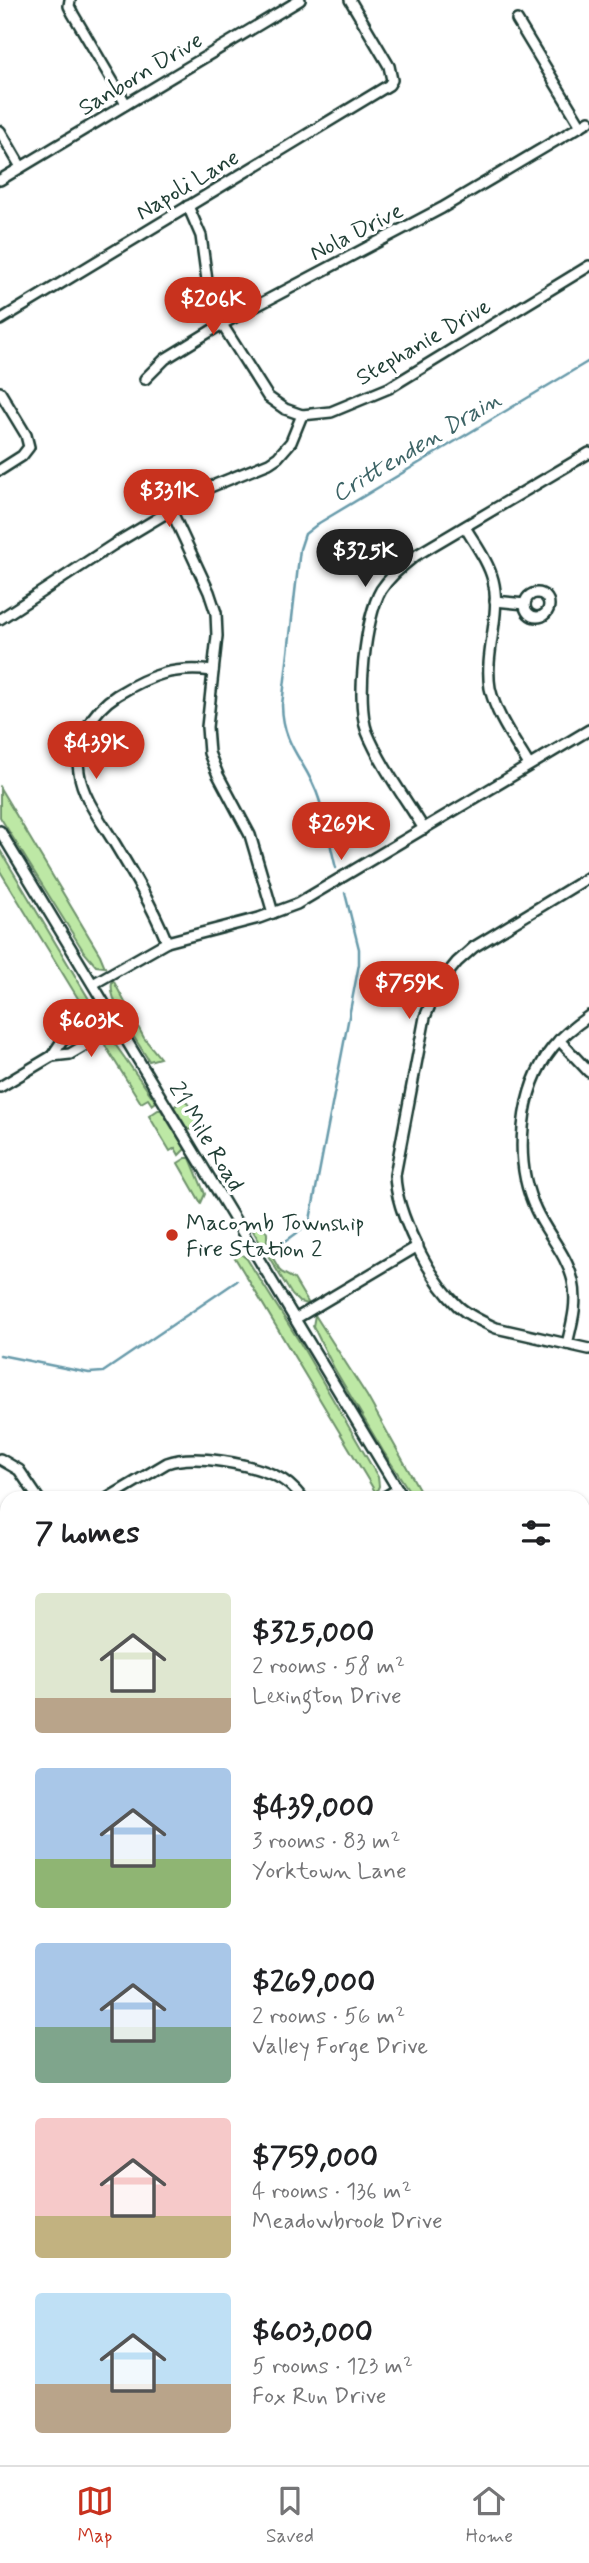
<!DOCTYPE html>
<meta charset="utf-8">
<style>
body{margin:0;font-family:Mynerve,sans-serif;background:#f6f6f6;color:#202124;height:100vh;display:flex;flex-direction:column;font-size:26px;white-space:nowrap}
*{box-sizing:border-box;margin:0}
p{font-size:23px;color:#757577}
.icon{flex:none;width:38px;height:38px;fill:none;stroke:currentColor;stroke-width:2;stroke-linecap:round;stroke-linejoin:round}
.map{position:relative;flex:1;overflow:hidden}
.panel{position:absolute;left:0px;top:1491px;width:590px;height:975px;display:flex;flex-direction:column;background:#fff;border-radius:21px 21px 0 0;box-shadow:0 2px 5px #0004}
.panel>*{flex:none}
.price{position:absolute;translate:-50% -60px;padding:0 16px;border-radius:24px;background:#c8321e;color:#fff;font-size:23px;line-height:46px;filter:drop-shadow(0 2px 4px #0008)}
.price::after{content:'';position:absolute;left:50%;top:42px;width:21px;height:16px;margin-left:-10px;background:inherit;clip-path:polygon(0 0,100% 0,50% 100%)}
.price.on{background:#222;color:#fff}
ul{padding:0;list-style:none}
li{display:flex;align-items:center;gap:21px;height:175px;padding:0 35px}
li span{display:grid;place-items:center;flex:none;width:196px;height:140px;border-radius:7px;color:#555}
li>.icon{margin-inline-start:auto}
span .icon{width:84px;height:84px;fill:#fffc;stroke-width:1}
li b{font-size:30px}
h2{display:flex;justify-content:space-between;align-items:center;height:84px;padding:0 35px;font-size:30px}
.tab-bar{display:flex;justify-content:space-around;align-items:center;height:98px;border-top:2px solid #e0e0e0;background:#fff;font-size:19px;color:#757577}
.tab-bar a{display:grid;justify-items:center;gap:4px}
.tab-bar .on{color:#c8321e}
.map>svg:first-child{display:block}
.built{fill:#f2e9db}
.green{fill:#bde8a5;stroke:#6e926c;stroke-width:2}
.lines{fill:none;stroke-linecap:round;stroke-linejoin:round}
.stream{stroke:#689bab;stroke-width:2.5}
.river{stroke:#98dafa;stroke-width:16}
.minor-casing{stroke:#1f3d34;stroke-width:14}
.major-casing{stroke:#1f3d34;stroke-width:16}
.minor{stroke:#fff;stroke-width:9}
.major{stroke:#fff;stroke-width:10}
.poi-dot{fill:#c8321e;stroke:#fff;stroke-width:2.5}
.labels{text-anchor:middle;stroke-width:7;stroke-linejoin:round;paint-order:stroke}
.street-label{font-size:23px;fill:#1f3d34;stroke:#fff}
.poi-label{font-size:23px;fill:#1f3d34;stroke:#fff;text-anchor:start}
.water-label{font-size:24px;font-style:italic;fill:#3d6466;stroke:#fff}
</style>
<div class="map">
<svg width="589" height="2465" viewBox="0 0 589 2465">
<rect width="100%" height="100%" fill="#fff"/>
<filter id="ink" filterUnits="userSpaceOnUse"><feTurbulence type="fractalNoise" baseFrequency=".0143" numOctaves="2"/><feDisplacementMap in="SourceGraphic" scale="14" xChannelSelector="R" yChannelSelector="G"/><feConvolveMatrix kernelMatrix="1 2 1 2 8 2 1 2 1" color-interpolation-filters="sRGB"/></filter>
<g filter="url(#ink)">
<!-- built -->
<path class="built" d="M589 1887V2018L583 2022V1891Z"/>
<!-- green -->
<g class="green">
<path d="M0 788 100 955 105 967 96 966 84 952 0 817Z"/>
<path d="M0 850 90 1001 93 1012 90 1018 0 871Z"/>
<path d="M113 980 144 1038 160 1058 149 1061C140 1045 104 997 113 980Z"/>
<path d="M109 1039 114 1043 156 1102 152 1105 148 1099 141 1103 106 1047 103 1040Z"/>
<path d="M184 1098 198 1120 192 1129 188 1130 174 1107Z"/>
<path d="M158 1110H161L185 1149 179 1155 175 1148 170 1151 149 1116Z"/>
<path d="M186 1158H190L205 1194 201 1203 178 1163Z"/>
<path d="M260 1222 267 1233V1248L281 1272 294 1279 309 1304 299 1302 292 1295 253 1231 256 1225Z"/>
<path d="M241 1254 247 1259 299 1341 378 1477 379 1486 376 1493 234 1256Z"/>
<path d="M315 1315 367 1396 424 1498H414L383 1451 334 1368 313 1326Z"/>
</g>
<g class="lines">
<!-- stream -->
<g class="stream">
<path d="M336 868C330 845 326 821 319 799 307 761 283 749 282 705L300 549 305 534 319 523 589 361"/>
<path d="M279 1246 301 1230 310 1220 359 964V949L345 893"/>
<path d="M0 1355 89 1373 103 1372 237 1281"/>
</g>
<!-- river -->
<g class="river">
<path d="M583 2269 589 2259"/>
<path d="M502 2465 503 2459"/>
</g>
<!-- minor casing -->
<g class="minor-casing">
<g id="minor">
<path d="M70 0 69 6 73 14 126 104"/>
<path d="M517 20 581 126"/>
<path d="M0 131 21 167"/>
<path d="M0 180 300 0"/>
<path d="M188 206 201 236 209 295 216 315 268 397 285 409 302 415 331 412 389 388 589 266"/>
<path d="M0 320 389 85 392 80 389 66 350 0"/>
<path d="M145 379 165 359 222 324 442 208 589 121"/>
<path d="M0 392 26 435 29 447 22 456 0 470"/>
<path d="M171 510 209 592 216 613 217 636 207 727 209 753 218 775 250 835 273 913"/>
<path d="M465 527C475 544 488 561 493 580 502 615 484 652 490 688 496 716 515 741 529 765"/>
<circle cx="537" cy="605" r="12"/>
<path d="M495 601 525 604"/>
<path d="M0 619 113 545 210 487 269 463 278 457 291 442 302 415"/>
<path d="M424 829C405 798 381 766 367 732 356 703 365 617 381 590 390 576 402 566 415 556L589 453"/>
<path d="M0 831 403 1498"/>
<path d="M589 877 474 947 457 962 439 984 425 1017 395 1175C396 1213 430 1280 458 1306 469 1316 483 1322 496 1328L589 1349"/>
<path d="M167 942C152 905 132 872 112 839 99 818 82 796 79 772 74 741 92 711 117 695 150 675 174 666 213 671"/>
<path d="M93 984 167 942 259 918 297 904 589 730"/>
<path d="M559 1040 589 1072"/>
<path d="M52 1056 62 1041 110 1013"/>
<path d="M0 1087 52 1056 70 1054 118 1026"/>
<path d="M295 1319 418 1246"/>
<path d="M567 1344C572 1323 578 1303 573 1281 567 1255 547 1234 536 1210 513 1162 519 1089 553 1047 563 1035 576 1025 589 1016"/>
<path d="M0 1459 19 1470 38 1498"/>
<path d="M108 1498 167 1463C194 1453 250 1464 276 1476 287 1481 295 1489 302 1498"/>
<path d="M383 1498 398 1489"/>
<path d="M0 1562 7 1558"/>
<path d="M583 1572 589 1569"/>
<path d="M0 1707 7 1702"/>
<path d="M0 1735 7 1747"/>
<path d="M583 1795 589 1805"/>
<path d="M0 1852 7 1847"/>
<path d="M0 1975 7 1987"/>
<path d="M0 2003 7 1999"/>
<path d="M0 2215 7 2227"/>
<path d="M289 2459 293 2465"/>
<path d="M367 2459 371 2465"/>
</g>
</g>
<!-- major casing -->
<g class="major-casing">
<g id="major">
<path d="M583 2049 589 2045"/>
<path d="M0 2399 7 2395"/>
</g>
</g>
<!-- minor -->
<use href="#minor" class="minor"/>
<!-- major -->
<use href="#major" class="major"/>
</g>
</g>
<!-- markers -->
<circle class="poi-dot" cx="172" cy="1235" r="7"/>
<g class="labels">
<!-- street labels -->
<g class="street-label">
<text transform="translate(140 73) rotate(-31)" y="8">Sanborn Drive</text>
<text transform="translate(187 184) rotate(-31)" y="8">Napoli Lane</text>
<text transform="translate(356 231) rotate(-27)" y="8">Nola Drive</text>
<text transform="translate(423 341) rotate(-30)" y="8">Stephanie Drive</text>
<text transform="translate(207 1136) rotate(59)" y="8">21 Mile Road</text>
</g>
<!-- poi labels -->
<g class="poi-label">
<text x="186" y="1230">Macomb Township<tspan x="186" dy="26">Fire Station 2</tspan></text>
</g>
<!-- water labels -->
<g class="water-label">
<text transform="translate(416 446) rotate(-31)" y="8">Crittenden Drain</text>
</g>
</g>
</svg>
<b class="price" style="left:213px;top:337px">$206K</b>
<b class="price" style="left:169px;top:529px">$331K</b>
<b class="price on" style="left:365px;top:589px">$325K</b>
<b class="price" style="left:96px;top:781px">$439K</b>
<b class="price" style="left:341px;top:862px">$269K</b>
<b class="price" style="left:409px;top:1021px">$759K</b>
<b class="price" style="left:91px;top:1059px">$603K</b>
<section class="panel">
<h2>7 homes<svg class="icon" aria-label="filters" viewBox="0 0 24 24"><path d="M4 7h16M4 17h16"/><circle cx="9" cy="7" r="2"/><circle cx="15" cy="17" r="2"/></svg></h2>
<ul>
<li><span style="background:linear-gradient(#dfe7d0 75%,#b9a48a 0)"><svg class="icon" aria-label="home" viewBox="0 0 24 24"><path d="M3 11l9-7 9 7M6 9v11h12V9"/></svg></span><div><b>$325,000</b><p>2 rooms · 58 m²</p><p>Lexington Drive</p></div></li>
<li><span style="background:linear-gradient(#a9c7e8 65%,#8fb573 0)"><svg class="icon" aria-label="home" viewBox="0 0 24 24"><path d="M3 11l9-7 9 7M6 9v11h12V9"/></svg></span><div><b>$439,000</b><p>3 rooms · 83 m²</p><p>Yorktown Lane</p></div></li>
<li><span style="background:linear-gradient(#a9c7e8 60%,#7fa58c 0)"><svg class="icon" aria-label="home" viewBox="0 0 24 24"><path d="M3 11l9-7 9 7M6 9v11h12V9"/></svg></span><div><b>$269,000</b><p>2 rooms · 56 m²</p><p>Valley Forge Drive</p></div></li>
<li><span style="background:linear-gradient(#f6c9c9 70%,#c2b280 0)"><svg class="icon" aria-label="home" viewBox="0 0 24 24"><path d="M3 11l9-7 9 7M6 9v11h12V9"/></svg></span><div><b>$759,000</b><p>4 rooms · 136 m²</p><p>Meadowbrook Drive</p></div></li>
<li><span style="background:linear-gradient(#bfe0f5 65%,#b9a48a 0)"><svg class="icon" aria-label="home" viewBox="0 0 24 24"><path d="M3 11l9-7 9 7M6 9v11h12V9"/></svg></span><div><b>$603,000</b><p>5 rooms · 123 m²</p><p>Fox Run Drive</p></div></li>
</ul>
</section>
</div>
<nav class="tab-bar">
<a class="on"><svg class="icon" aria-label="map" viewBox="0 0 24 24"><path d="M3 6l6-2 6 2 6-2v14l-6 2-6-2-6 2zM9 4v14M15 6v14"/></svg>Map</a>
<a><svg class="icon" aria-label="saved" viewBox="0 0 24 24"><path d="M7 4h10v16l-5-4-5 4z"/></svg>Saved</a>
<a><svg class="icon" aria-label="home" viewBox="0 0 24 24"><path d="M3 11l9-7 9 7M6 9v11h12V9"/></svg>Home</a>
</nav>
